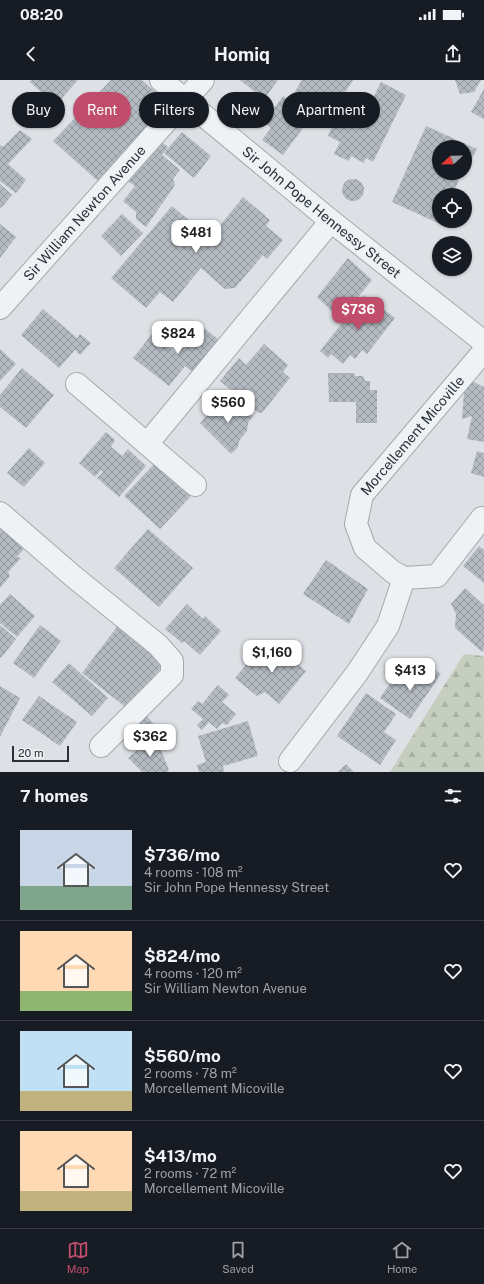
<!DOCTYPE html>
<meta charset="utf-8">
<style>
body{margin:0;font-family:"Public Sans",sans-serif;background:#242831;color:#f1f3f6;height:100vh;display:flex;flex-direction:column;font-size:15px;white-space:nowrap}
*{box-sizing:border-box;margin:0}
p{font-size:13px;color:#9ea1a6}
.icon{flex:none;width:22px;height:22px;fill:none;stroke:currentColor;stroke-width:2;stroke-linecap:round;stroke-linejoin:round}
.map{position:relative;height:692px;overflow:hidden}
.side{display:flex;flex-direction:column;background:#171b24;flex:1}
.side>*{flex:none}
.hud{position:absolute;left:12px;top:12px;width:460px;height:36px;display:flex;gap:8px}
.needle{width:26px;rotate:248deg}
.fabs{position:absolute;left:432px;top:60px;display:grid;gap:8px}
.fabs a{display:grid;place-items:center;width:40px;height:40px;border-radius:50%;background:#171b24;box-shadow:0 1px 3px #0004;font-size:20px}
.scale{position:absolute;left:12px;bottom:10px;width:57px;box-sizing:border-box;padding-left:4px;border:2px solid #28313a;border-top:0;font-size:11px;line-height:14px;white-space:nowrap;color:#28313a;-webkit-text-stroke:3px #ecf0f3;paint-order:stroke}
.price{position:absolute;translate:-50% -34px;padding:0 9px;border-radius:8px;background:#fff;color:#222;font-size:13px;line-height:26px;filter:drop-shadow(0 1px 2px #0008)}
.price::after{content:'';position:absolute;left:50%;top:24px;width:12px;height:9px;margin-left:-6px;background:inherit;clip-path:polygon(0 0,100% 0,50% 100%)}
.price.on{background:#c04d6b;color:#fff}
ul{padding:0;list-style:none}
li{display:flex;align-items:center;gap:12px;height:100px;padding:0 20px}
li+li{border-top:1px solid #363941}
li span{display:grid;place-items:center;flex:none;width:112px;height:80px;border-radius:0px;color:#555}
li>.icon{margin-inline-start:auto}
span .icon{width:48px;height:48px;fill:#fffc;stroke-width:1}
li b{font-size:17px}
h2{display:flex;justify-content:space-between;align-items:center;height:48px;padding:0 20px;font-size:17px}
.pill{padding:0 14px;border-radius:18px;background:#171b24;box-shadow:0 1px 3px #0004;font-size:14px;line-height:36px}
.pill.on{background:#c04d6b;color:#fff}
.status{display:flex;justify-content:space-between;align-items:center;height:28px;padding:0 20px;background:#171b24;direction:ltr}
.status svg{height:11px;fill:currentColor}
header{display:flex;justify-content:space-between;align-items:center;height:52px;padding:0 20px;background:#171b24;font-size:18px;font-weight:700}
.tab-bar{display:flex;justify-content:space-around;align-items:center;height:56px;border-top:1px solid #363941;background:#171b24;font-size:11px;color:#9ea1a6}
.tab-bar a{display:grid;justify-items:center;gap:2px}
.tab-bar .on{color:#c04d6b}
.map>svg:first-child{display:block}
.forest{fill:url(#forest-firs)}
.building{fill:url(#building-cross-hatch)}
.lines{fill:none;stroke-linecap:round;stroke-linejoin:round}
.minor-casing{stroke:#a3a9ae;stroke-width:24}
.minor{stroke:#eff2f4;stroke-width:22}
.labels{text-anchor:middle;stroke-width:4;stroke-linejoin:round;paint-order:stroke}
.street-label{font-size:14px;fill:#28313a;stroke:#ecf0f3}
</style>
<div class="status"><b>08:20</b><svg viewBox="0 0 49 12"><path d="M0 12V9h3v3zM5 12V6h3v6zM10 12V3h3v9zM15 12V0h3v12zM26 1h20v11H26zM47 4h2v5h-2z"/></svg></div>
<header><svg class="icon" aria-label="back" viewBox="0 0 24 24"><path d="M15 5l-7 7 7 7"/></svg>Homiq<svg class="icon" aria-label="share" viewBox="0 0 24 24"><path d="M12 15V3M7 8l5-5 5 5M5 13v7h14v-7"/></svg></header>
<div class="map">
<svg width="484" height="692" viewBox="0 0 484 692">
<defs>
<pattern id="forest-firs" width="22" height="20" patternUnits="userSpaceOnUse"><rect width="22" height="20" fill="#c5cebf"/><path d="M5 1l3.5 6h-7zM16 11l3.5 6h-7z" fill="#a9b1a5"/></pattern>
<pattern id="building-cross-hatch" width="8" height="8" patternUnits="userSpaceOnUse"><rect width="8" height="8" fill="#b5bbc2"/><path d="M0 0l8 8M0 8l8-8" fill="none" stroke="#93999f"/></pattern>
</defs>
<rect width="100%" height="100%" fill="#dde1e5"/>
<!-- forest -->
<path class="forest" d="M464 574 484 576V692H390Z"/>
<!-- building -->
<g class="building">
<path d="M32 0H78L56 25 30 2Z"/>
<path d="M111 0H142L169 24 99 102 53 61Z"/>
<path d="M240 0H278L264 19Z"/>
<path d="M302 0H353L329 38 293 15Z"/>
<path d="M455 0H481L474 12 460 14Z"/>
<path d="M381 2 406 15 373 82 366 78 364 83 351 76 349 81 334 74 340 62 328 56 335 40 343 44 359 13 372 20Z"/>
<path d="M484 9V39L471 32Z"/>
<path d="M283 16 311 37 283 75 262 60 271 48 264 42Z"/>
<path d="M426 46 477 69 467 89 465 88V67H439V93H443L459 100 452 115H439V141H441L440 144 392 122Z"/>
<path d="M20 50 32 59 8 84 26 100 16 113 0 101V65L3 67Z"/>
<path d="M182 52 211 76 194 98 164 73Z"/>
<path d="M158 59 168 67 162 75 180 90 173 99 175 105 146 147 136 139V132L123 121 135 106 125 99Z"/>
<circle cx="353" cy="110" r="11"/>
<path d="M0 104 12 115 1 128 0 127Z"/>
<path d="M243 117 270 140 266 146 283 160 267 179 263 175 235 208 225 209 201 188 173 222 160 212 146 228 111 198 172 126 210 158Z"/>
<path d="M122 134 143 153 121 176 101 156Z"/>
<path d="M0 144 16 157 0 178Z"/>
<path d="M348 178 372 200 340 239 317 217Z"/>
<path d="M364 215 395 238 367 274 362 270 355 279 350 275 343 284 331 274 328 278 320 271Z"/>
<path d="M43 229 77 258 80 254 91 263 80 275 75 270 59 288 21 255Z"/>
<path d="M200 245 223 263 196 295 185 286 169 306 133 278 152 254 177 274Z"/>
<path d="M264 264 288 285 283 292 290 298 262 333 257 332 220 301 239 278 246 285Z"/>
<path d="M0 269 16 284 0 301Z"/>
<path d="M22 288 54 315 26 348 0 327V315Z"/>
<path d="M328 293H354L355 296H363L365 301H370V310H377V343H356V322H329Z"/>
<path d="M474 302 484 307V362L467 359 472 336 462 339 464 312 467 305Z"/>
<path d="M230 316 253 336 248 343 247 351 239 361 238 367 231 374 200 343 215 327 218 331Z"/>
<path d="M106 352 115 360 111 367 122 376 128 369 146 386 119 417 97 398 103 392 101 390 95 397 79 383Z"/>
<path d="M29 368 45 383 24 407 7 393Z"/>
<path d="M477 371 484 373V397L471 393Z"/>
<path d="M156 382 192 415 160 449 124 416Z"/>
<path d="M0 446 26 466 17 477 21 478 8 492 10 496 0 508Z"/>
<path d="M148 449 193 488 159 527 114 488Z"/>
<path d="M479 466 484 470V503L463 486Z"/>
<path d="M326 480 368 509 349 544 303 514Z"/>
<path d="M465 508 484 525V569L482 572 455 548 456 534 451 524Z"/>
<path d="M10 514 35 536 17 557 0 543V525Z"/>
<path d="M187 524 203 539 205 536 221 551 200 575 184 561 182 563 165 549Z"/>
<path d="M120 543 167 580 128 629 82 593Z"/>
<path d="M0 545 16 559 1 578 0 577Z"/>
<path d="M40 545 61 561 34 598 13 583Z"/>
<path d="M272 563 306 591 279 624 265 612 257 616 235 598 249 582 253 585Z"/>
<path d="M69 583 108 618 92 636 52 602Z"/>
<path d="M428 585 441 594 410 639 380 618 397 593 414 605Z"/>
<path d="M218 605 229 615 222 622 236 634 227 645 222 643 217 649 209 642 202 650 197 645 203 639 191 629 198 621 202 624Z"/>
<path d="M0 606 20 618 0 657Z"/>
<path d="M366 613 396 634 384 652 396 660 380 685 337 656Z"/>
<path d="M39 616 77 642 60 666 22 640Z"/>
<path d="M146 635 157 648 143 660 132 647Z"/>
<path d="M248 641 258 676 223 686 224 692H199L197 685 206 682 198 656Z"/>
<path d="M155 655 169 690 167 692H142L128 678Z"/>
<path d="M346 684 354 692H338Z"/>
</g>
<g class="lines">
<!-- minor casing -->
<g class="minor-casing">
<g id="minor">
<path id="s1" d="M161 0 331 141 484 262"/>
<path id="s2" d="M0 228 203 0"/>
<path d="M77 304 195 405"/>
<path d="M147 364 331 141"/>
<path d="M0 433 74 497 158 565 172 581V595L101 666"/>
<path d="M404 498 437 496 482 438"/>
<path id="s3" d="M290 681 357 593 388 546 404 498 393 492 365 468 356 444 362 415 484 271"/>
</g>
</g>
<!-- minor -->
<use href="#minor" class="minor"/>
</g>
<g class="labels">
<!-- street labels -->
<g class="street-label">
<text dy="5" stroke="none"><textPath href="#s1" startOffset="208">Sir John Pope Hennessy Street</textPath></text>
<text dy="5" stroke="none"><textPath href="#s2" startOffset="127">Sir William Newton Avenue</textPath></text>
<text dy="5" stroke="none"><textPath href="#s3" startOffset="400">Morcellement Micoville</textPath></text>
</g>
</g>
</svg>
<div class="fabs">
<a><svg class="needle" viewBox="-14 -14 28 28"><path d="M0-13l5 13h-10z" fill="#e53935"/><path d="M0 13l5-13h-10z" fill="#9ea1a6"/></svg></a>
<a><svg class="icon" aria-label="locate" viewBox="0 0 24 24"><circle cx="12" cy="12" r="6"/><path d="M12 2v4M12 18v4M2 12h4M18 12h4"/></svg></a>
<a><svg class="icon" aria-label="layers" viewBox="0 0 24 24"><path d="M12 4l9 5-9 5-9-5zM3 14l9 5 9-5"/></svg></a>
</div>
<div class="scale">20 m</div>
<b class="price" style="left:196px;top:174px">$481</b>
<b class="price on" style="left:358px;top:251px">$736</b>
<b class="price" style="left:178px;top:275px">$824</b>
<b class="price" style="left:228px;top:344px">$560</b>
<b class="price" style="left:272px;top:594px">$1,160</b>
<b class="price" style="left:410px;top:612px">$413</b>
<b class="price" style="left:150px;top:678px">$362</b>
<div class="hud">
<a class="pill">Buy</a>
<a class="pill on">Rent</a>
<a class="pill">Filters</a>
<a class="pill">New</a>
<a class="pill">Apartment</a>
</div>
</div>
<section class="side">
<h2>7 homes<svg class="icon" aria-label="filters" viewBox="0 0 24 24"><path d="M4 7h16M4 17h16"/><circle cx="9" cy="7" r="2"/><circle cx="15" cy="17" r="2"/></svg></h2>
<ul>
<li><span style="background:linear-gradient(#c9d6e8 70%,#7fa58c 0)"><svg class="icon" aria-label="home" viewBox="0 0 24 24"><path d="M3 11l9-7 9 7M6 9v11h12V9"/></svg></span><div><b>$736/mo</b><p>4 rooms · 108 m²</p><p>Sir John Pope Hennessy Street</p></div><svg class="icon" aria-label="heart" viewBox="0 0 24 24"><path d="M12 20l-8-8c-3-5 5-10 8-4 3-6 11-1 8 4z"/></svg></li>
<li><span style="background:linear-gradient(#ffd9b3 75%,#8fb573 0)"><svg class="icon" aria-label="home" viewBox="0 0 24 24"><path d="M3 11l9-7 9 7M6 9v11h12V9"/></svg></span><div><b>$824/mo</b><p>4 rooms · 120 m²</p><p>Sir William Newton Avenue</p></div><svg class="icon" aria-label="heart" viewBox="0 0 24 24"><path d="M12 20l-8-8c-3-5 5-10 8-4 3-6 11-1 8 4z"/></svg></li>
<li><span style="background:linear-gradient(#bfe0f5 75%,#c2b280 0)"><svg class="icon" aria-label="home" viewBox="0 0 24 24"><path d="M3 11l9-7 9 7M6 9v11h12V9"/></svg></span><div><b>$560/mo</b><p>2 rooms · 78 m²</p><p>Morcellement Micoville</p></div><svg class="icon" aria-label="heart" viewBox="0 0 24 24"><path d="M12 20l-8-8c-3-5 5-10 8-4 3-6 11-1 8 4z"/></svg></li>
<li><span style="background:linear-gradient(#ffd9b3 75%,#c2b280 0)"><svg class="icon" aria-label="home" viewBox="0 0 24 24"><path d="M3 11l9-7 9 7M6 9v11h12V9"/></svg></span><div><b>$413/mo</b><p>2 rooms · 72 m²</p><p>Morcellement Micoville</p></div><svg class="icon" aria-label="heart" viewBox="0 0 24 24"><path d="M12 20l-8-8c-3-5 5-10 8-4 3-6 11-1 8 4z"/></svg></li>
</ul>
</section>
<nav class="tab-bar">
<a class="on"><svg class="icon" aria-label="map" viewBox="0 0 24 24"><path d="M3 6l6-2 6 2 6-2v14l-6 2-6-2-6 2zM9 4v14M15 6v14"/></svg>Map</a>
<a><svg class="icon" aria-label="saved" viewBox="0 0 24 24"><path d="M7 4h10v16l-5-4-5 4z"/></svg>Saved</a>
<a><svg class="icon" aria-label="home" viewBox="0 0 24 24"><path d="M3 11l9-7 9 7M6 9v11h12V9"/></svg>Home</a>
</nav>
